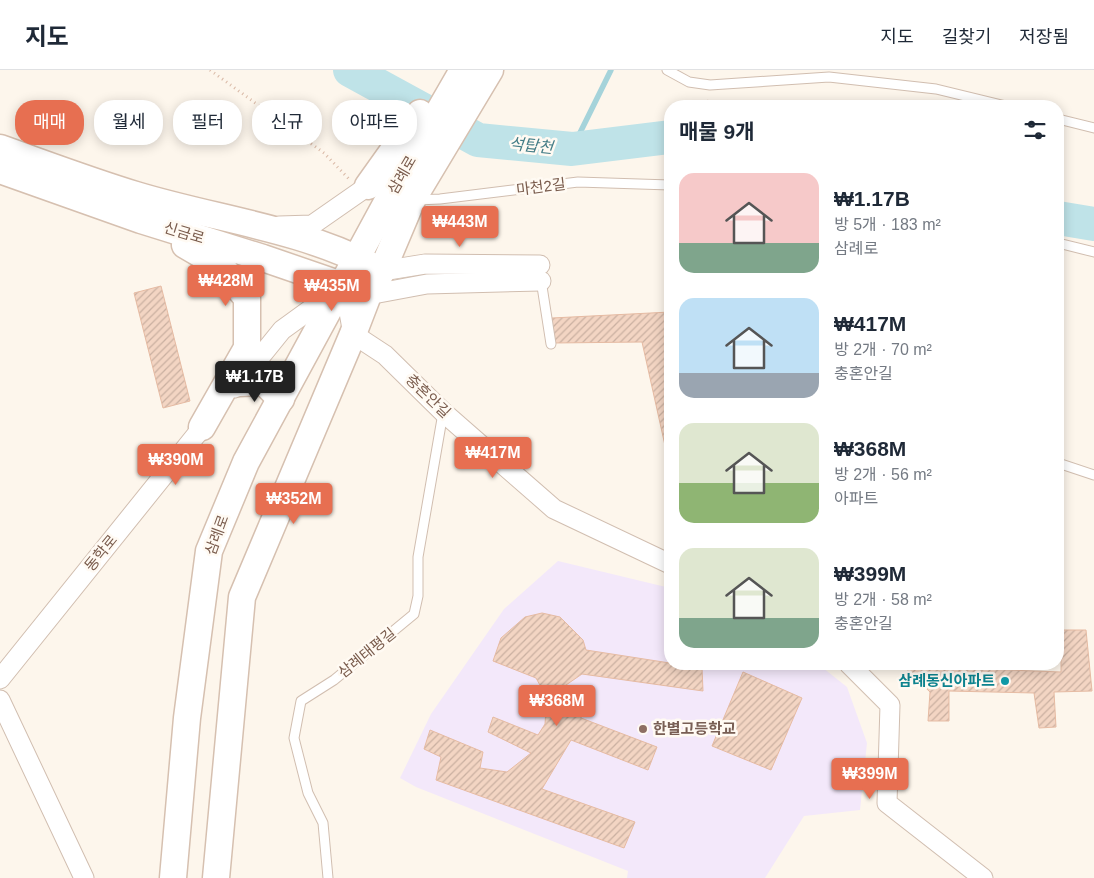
<!DOCTYPE html>
<html lang="ko">
<meta charset="utf-8">
<style>
body{margin:0;font-family:Arial,"Noto Sans KR",sans-serif;background:#f6f6f7;color:#1f2937;height:100vh;display:flex;flex-direction:column;font-size:19px;white-space:nowrap}
*{box-sizing:border-box;margin:0}
p{font-size:16px;color:#747a83}
.icon{flex:none;width:28px;height:28px;fill:none;stroke:currentColor;stroke-width:2;stroke-linecap:round;stroke-linejoin:round}
.map{position:relative;flex:1;overflow:hidden}
.drawer{position:absolute;left:664px;top:30px;width:400px;height:570px;display:flex;flex-direction:column;background:#fff;border-radius:20px;box-shadow:0 2px 12px #0003}
.drawer>*{flex:none}
.banner{position:absolute;left:15px;top:30px;width:475px;height:45px;display:flex;gap:10px}
.price{position:absolute;translate:-50% -42px;padding:0 11px;border-radius:5px;background:#e76f51;color:#fff;font-size:16px;line-height:32px;filter:drop-shadow(0 1px 2px #0008)}
.price::after{content:'';position:absolute;left:50%;top:30px;width:15px;height:11px;margin-left:-8px;background:inherit;clip-path:polygon(0 0,100% 0,50% 100%)}
.price.selected{background:#222;color:#fff}
ul{padding:0;list-style:none}
li{display:flex;align-items:center;gap:15px;height:125px;padding:0 15px}
li span{display:grid;place-items:center;flex:none;width:140px;height:100px;border-radius:15px;color:#555}
li>.icon{margin-inline-start:auto}
span .icon{width:60px;height:60px;fill:#fffc;stroke-width:1}
li b{font-size:21px}
h2{display:flex;justify-content:space-between;align-items:center;height:60px;padding:0 15px;font-size:21px}
.pill{padding:0 18px;border-radius:20px;background:#fff;box-shadow:0 2px 12px #0003;font-size:18px;line-height:45px}
.pill.selected{background:#e76f51;color:#fff}
header{display:flex;align-items:center;gap:30px;box-sizing:border-box;height:70px;padding:0 25px;background:#fff;border-bottom:1px solid #e0e1e3}
header strong{font-size:24px}
nav{display:flex;gap:28px;margin-inline-start:auto;font-size:18px}
.map>svg:first-child{display:block}
.education{fill:#f3e8fa}
.lines{fill:none;stroke-linecap:round;stroke-linejoin:round}
.stream{stroke:#a5d3da;stroke-width:5.5}
.river{stroke:#bfe3e8;stroke-width:34}
.building{fill:url(#building-hatch);stroke:#e6bba3}
.lane-casing{stroke:#d1beb0;stroke-width:11}
.street-casing{stroke:#d1beb0;stroke-width:21}
.secondary-casing{stroke:#d6c0b0;stroke-width:29}
.path{stroke:#d9b8a5;stroke-width:3;stroke-dasharray:1 4;stroke-linecap:butt}
.lane{stroke:#fff;stroke-width:9}
.street{stroke:#fff;stroke-width:19}
.secondary{stroke:#fff;stroke-width:26}
.culture-dot{fill:#0f9aa8;stroke:#fffaf3;stroke-width:2}
.education-dot{fill:#8d6e63;stroke:#fffaf3;stroke-width:2}
.labels{text-anchor:middle;stroke-width:5;stroke-linejoin:round;paint-order:stroke}
.street-label{font-size:15px;fill:#7a5c4d;stroke:#fffaf3}
.culture-label{font-size:15px;font-weight:bold;fill:#0d838f;stroke:#fffaf3;text-anchor:end}
.education-label{font-size:15px;font-weight:bold;fill:#785e54;stroke:#fffaf3;text-anchor:start}
.water-label{font-size:16px;font-style:italic;fill:#437c86;stroke:#fffaf3}
</style>
<header>
<strong>지도</strong>
<nav><a>지도</a><a>길찾기</a><a>저장됨</a></nav>
</header>
<div class="map">
<svg width="1094" height="808" viewBox="0 0 1094 808">
<defs>
<pattern id="building-hatch" width="6" height="6" patternUnits="userSpaceOnUse" patternTransform="scale(1.25)"><rect width="6" height="6" fill="#f3d5c3"/><path d="M-1 1l2-2M0 6l6-6M5 7l2-2" fill="none" stroke="#cab0a1"/></pattern>
</defs>
<rect width="100%" height="100%" fill="#fdf6ec"/>
<!-- education -->
<path class="education" d="M558 491 670 518V594H818L847 617 867 673 860 740 804 746 765 808H627L628 801 416 717 400 708 431 644 504 539Z"/>
<g class="lines">
<!-- stream -->
<path class="stream" d="M572 79 611 0"/>
<!-- river -->
<g class="river">
<path d="M350 0 478 70 572 79 670 67"/>
<path d="M1058 148 1094 154"/>
</g>
</g>
<!-- building -->
<g class="building">
<path d="M161 216 190 331 163 338 134 223Z"/>
<path d="M670 242V398L642 272 554 273 552 248Z"/>
<path d="M542 543 560 547 583 570 586 580 702 598 703 621 582 604 566 615 581 641V648L657 677 648 700 571 670 542 719 635 752 624 778 436 710 441 687 424 679 430 660 483 682 480 698 507 702 531 683 488 662 493 647 538 665 545 654 546 639 541 617 536 608 493 591 501 568 525 547Z"/>
<path d="M1061 560H1086L1092 621 1054 622 1056 657 1039 658 1034 623 949 621V651H928L930 622 901 594H953L955 598 1061 602Z"/>
<path d="M743 602 802 628 771 700 712 676Z"/>
</g>
<g class="lines">
<!-- lane casing -->
<g class="lane-casing">
<g id="lane">
<path d="M667 0 689 12 710 15 829 7 936 19 1006 36"/>
<path d="M1058 49 1094 58"/>
<path d="M417 130 440 129 578 112 670 115"/>
<path d="M1058 173 1094 182"/>
<path d="M541 210 551 274"/>
<path d="M1058 393 1094 405"/>
<path d="M328 808 323 753 308 723 294 668 301 631 334 610 414 544 418 526V487L443 343"/>
</g>
</g>
<!-- street casing -->
<g class="street-casing">
<g id="street">
<path d="M279 156 312 155 368 116"/>
<path d="M382 201 425 194 540 195"/>
<path d="M368 225 427 214 541 211"/>
<path d="M235 318 282 260 344 215 353 264 385 285 443 342 554 439 670 494"/>
<path d="M849 594 890 635 887 733 983 808"/>
<path d="M0 609 209 349"/>
<path d="M0 630 84 808"/>
</g>
</g>
<!-- secondary casing -->
<g class="secondary-casing">
<g id="secondary">
<path d="M0 78C45 94 90 111 136 125 215 149 299 158 372 196"/>
<path d="M0 100 141 150 263 188 359 221"/>
<path d="M368 116 420 43"/>
<path d="M185 175 221 196 247 228V278L202 357"/>
<path d="M239 313 264 312 281 329"/>
<path d="M173 808 187 648 209 481 246 392 392 123 463 0"/>
<path d="M216 808 242 527 353 264 368 225 382 201 412 130 490 0"/>
</g>
</g>
<!-- path -->
<g class="path">
<path d="M210 0 324 83 349 109"/>
<path d="M708 36 709 28"/>
</g>
<!-- lane -->
<use href="#lane" class="lane"/>
<!-- street -->
<use href="#street" class="street"/>
<!-- secondary -->
<use href="#secondary" class="secondary"/>
</g>
<!-- markers -->
<circle class="culture-dot" cx="1005" cy="611" r="5"/>
<circle class="education-dot" cx="643" cy="659" r="5"/>
<g class="labels">
<!-- street labels -->
<g class="street-label">
<text transform="translate(402 105) rotate(-60)" y="5">삼례로</text>
<text transform="translate(541 117) rotate(-7)" y="5">마천2길</text>
<text transform="translate(184 163) rotate(17)" y="5">신금로</text>
<text transform="translate(428 326) rotate(44)" y="5">충혼안길</text>
<text transform="translate(217 465) rotate(-70)" y="5">삼례로</text>
<text transform="translate(101 483) rotate(-51)" y="5">동학로</text>
<text transform="translate(367 583) rotate(-39)" y="5">삼례태평길</text>
</g>
<!-- culture labels -->
<g class="culture-label">
<text x="995" y="616">삼례동신아파트</text>
</g>
<!-- education labels -->
<g class="education-label">
<text x="653" y="664">한별고등학교</text>
</g>
<!-- water labels -->
<g class="water-label">
<text transform="translate(531 75) rotate(6)" y="6">석탑천</text>
</g>
</g>
</svg>
<b class="price" style="left:460px;top:178px">₩443M</b>
<b class="price" style="left:226px;top:237px">₩428M</b>
<b class="price" style="left:332px;top:242px">₩435M</b>
<b class="price selected" style="left:255px;top:333px">₩1.17B</b>
<b class="price" style="left:493px;top:409px">₩417M</b>
<b class="price" style="left:176px;top:416px">₩390M</b>
<b class="price" style="left:294px;top:455px">₩352M</b>
<b class="price" style="left:557px;top:657px">₩368M</b>
<b class="price" style="left:870px;top:730px">₩399M</b>
<div class="banner">
<a class="pill selected">매매</a>
<a class="pill">월세</a>
<a class="pill">필터</a>
<a class="pill">신규</a>
<a class="pill">아파트</a>
</div>
<section class="drawer">
<h2>매물 9개<svg class="icon" aria-label="filters" viewBox="0 0 24 24"><path d="M4 7h16M4 17h16"/><circle cx="9" cy="7" r="2"/><circle cx="15" cy="17" r="2"/></svg></h2>
<ul>
<li><span style="background:linear-gradient(#f6c9c9 70%,#7fa58c 0)"><svg class="icon" aria-label="home" viewBox="0 0 24 24"><path d="M3 11l9-7 9 7M6 9v11h12V9"/></svg></span><div><b>₩1.17B</b><p>방 5개 · 183 m²</p><p>삼례로</p></div></li>
<li><span style="background:linear-gradient(#bfe0f5 75%,#9aa5b1 0)"><svg class="icon" aria-label="home" viewBox="0 0 24 24"><path d="M3 11l9-7 9 7M6 9v11h12V9"/></svg></span><div><b>₩417M</b><p>방 2개 · 70 m²</p><p>충혼안길</p></div></li>
<li><span style="background:linear-gradient(#dfe7d0 60%,#8fb573 0)"><svg class="icon" aria-label="home" viewBox="0 0 24 24"><path d="M3 11l9-7 9 7M6 9v11h12V9"/></svg></span><div><b>₩368M</b><p>방 2개 · 56 m²</p><p>아파트</p></div></li>
<li><span style="background:linear-gradient(#dfe7d0 70%,#7fa58c 0)"><svg class="icon" aria-label="home" viewBox="0 0 24 24"><path d="M3 11l9-7 9 7M6 9v11h12V9"/></svg></span><div><b>₩399M</b><p>방 2개 · 58 m²</p><p>충혼안길</p></div></li>
</ul>
</section>
</div>
